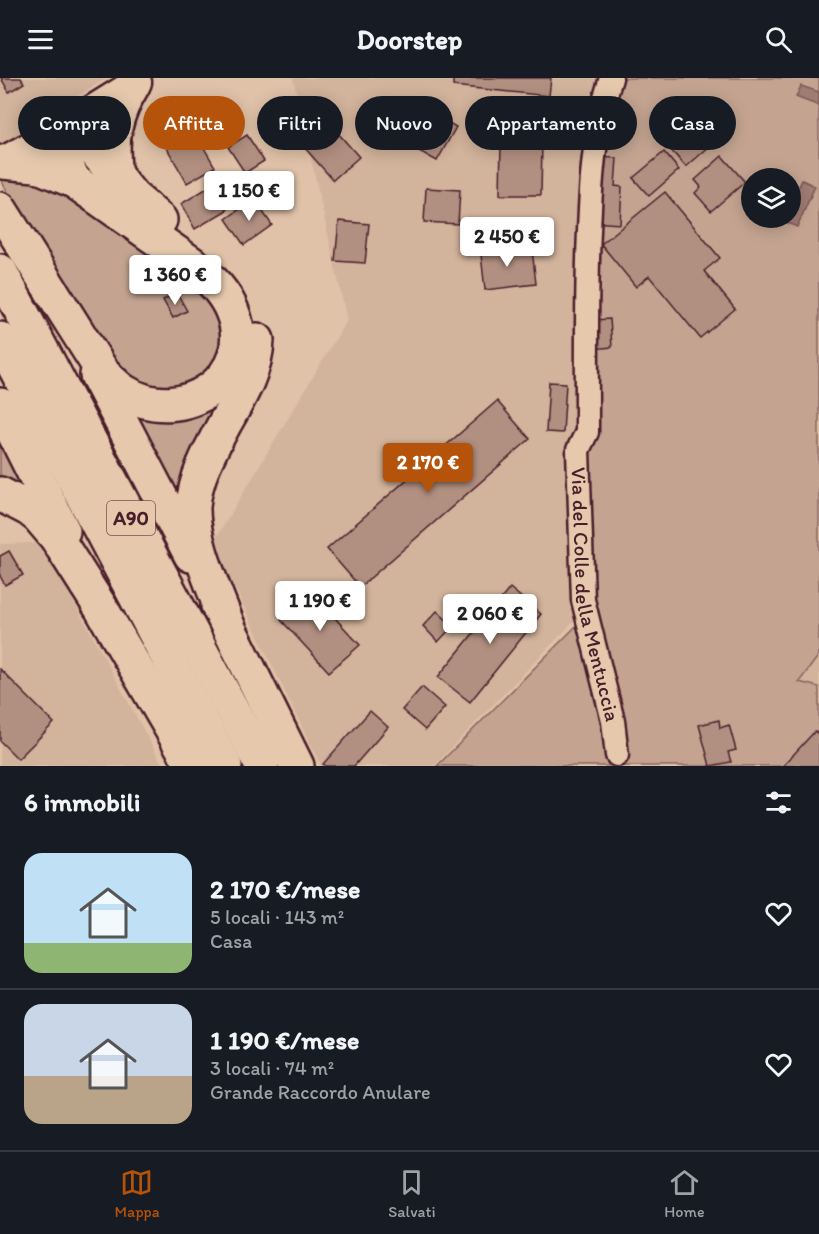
<!DOCTYPE html>
<html lang="it">
<meta charset="utf-8">
<style>
body{margin:0;font-family:Itim,sans-serif;background:#20242c;color:#f1f3f6;height:100vh;display:flex;flex-direction:column;font-size:22px;white-space:nowrap}
*{box-sizing:border-box;margin:0}
p{font-size:20px;color:#9ea1a6}
.icon{flex:none;width:33px;height:33px;fill:none;stroke:currentColor;stroke-width:2;stroke-linecap:round;stroke-linejoin:round}
.map{position:relative;height:688px;overflow:hidden}
.panel{display:flex;flex-direction:column;background:#171b24;flex:1}
.panel>*{flex:none}
.top-card{position:absolute;left:18px;top:18px;width:783px;height:54px;display:flex;gap:12px}
.tools{position:absolute;left:741px;top:90px;display:grid;gap:12px}
.tools a{display:grid;place-items:center;width:60px;height:60px;border-radius:50%;background:#171b24;box-shadow:0 3px 15px #0003;font-size:30px}
.price{position:absolute;translate:-50% -51px;padding:0 14px;border-radius:6px;background:#fff;color:#222;font-size:20px;line-height:39px;filter:drop-shadow(0 2px 3px #0008)}
.price::after{content:'';position:absolute;left:50%;top:36px;width:18px;height:14px;margin-left:-9px;background:inherit;clip-path:polygon(0 0,100% 0,50% 100%)}
.price.current{background:#b45309;color:#fff}
ul{padding:0;list-style:none}
li{display:flex;align-items:center;gap:18px;height:150px;padding:0 24px}
li+li{border-top:2px solid #363941}
li span{display:grid;place-items:center;flex:none;width:168px;height:120px;border-radius:18px;color:#555}
li>.icon{margin-inline-start:auto}
span .icon{width:72px;height:72px;fill:#fffc;stroke-width:1}
li b{font-size:26px}
h2{display:flex;justify-content:space-between;align-items:center;height:72px;padding:0 24px;font-size:26px}
.pill{padding:0 21px;border-radius:27px;background:#171b24;box-shadow:0 3px 15px #0003;font-size:21px;line-height:54px}
.pill.current{background:#b45309;color:#fff}
header{display:flex;justify-content:space-between;align-items:center;height:78px;padding:0 24px;background:#171b24;font-size:27px;font-weight:700}
.dock{display:flex;justify-content:space-around;align-items:center;height:84px;border-top:2px solid #363941;background:#171b24;font-size:16px;color:#9ea1a6}
.dock a{display:grid;justify-items:center;gap:3px}
.dock .current{color:#b45309}
.map>svg:first-child{display:block}
.built{fill:#d2b39c}
.green{fill:#c4a491;stroke:#87625e;stroke-width:1.5;fill-rule:evenodd}
.water{fill:#a07d73;stroke:#7e5756;stroke-width:1.5}
.building{fill:#b29081;stroke:#4a1f2b;stroke-width:1.5}
.lines{fill:none;stroke-linecap:round;stroke-linejoin:round}
.minor-casing{stroke:#4a1f2b;stroke-width:27}
.major-casing{stroke:#4a1f2b;stroke-width:33}
.highway-casing{stroke:#4a1f2b;stroke-width:38}
.minor{stroke:#e6c9ad;stroke-width:22}
.major{stroke:#e6c9ad;stroke-width:28}
.highway{stroke:#e6c9ad;stroke-width:33}
.labels{text-anchor:middle;stroke-width:4.5;stroke-linejoin:round;paint-order:stroke}
.shield{fill:#e6c9ad;stroke:#795252;stroke-width:1.5}
.shield-label{font-size:20px;font-weight:bold;fill:#4a1f2b}
.street-label{font-size:21px;fill:#4a1f2b;stroke:#e6c9ad}
</style>
<header><svg class="icon" aria-label="menu" viewBox="0 0 24 24"><path d="M4 6h16M4 12h16M4 18h16"/></svg>Doorstep<svg class="icon" aria-label="search" viewBox="0 0 24 24"><circle cx="10" cy="10" r="6"/><path d="M15 15l6 6"/></svg></header>
<div class="map">
<svg width="819" height="688" viewBox="0 0 819 688">
<rect width="100%" height="100%" fill="#e0c2a8"/>
<filter id="ink" filterUnits="userSpaceOnUse"><feTurbulence type="fractalNoise" baseFrequency=".0167" numOctaves="2"/><feDisplacementMap in="SourceGraphic" scale="12" xChannelSelector="R" yChannelSelector="G"/><feConvolveMatrix kernelMatrix="1 2 1 2 8 2 1 2 1" color-interpolation-filters="sRGB"/></filter>
<g filter="url(#ink)">
<!-- built -->
<g class="built">
<path d="M0 0H107L0 67Z"/>
<path d="M293 0H602L580 202 572 363 577 540 434 688H321L213 465 347 242Z"/>
<path d="M42 465 163 688H0V466Z"/>
<path d="M819 577V609L798 604Z"/>
</g>
<!-- green -->
<g class="green">
<path d="M617 0H819V577L799 604 819 609V688H437L586 538 582 504 599 71ZM752 100H790V140H752Z"/>
<path d="M11 98 48 106 202 205 227 258 212 296 154 318 99 275 1 102ZM164 222 186 233 173 240Z"/>
<path d="M226 307 182 431 130 328Z"/>
<path d="M0 356 36 424 0 408Z"/>
</g>
<!-- water -->
<g class="water">
<path d="M801 8 819 14V28L796 19Z"/>
<path d="M802 102 815 108 797 149 783 143 784 140H790L791 126Z"/>
</g>
<!-- building -->
<g class="building">
<path d="M1 0H21L24 5 9 14Z"/>
<path d="M453 0H551L549 18 453 8Z"/>
<path d="M430 34 456 49 437 83 419 73 429 55 420 51Z"/>
<path d="M184 35 215 89 187 105 156 51Z"/>
<path d="M507 42H529V64H542L541 117H500L501 63H507Z"/>
<path d="M330 46 359 79 333 102 304 69Z"/>
<path d="M694 50 710 68 686 89 670 71Z"/>
<path d="M247 57 264 83 245 95 228 69Z"/>
<path d="M664 74 679 92 649 118 633 100Z"/>
<path d="M722 78 745 104 711 133 695 115 701 109 695 102Z"/>
<path d="M597 79 617 80 615 108 622 109 620 146 593 144Z"/>
<path d="M212 107 227 132 195 151 181 126Z"/>
<path d="M426 110 460 112 458 146 424 144Z"/>
<path d="M665 114 720 180 704 193 735 231 700 260 649 198 636 209 601 166Z"/>
<path d="M254 121 272 147 244 167 226 141Z"/>
<path d="M339 143 369 146 365 185 335 183Z"/>
<path d="M499 165 500 175 532 171 536 206 485 212 480 168Z"/>
<path d="M177 215 187 233 173 240 163 222Z"/>
<path d="M610 241 612 269 593 271 592 242Z"/>
<path d="M549 304 566 305 563 355 546 354Z"/>
<path d="M497 323 530 361 360 509 327 471Z"/>
<path d="M9 473 23 497 5 507 0 498V478Z"/>
<path d="M510 510 541 536 470 624 438 599Z"/>
<path d="M311 514 360 567 329 594 281 542Z"/>
<path d="M437 533 453 548 438 564 423 548Z"/>
<path d="M0 591 54 645 18 681 0 663Z"/>
<path d="M422 609 445 629 425 652 402 632Z"/>
<path d="M370 633 388 649 354 688H326L323 686Z"/>
<path d="M719 642 720 650 729 647 736 672 728 674 731 684 710 688 699 647Z"/>
<path d="M815 653 819 657V688H783Z"/>
</g>
<g class="lines">
<!-- minor casing -->
<g class="minor-casing">
<g id="minor">
<path id="s1" d="M611 0C594 51 591 100 589 153 586 220 587 287 587 354L578 372 583 522 613 643 617 677"/>
</g>
</g>
<!-- major casing -->
<g class="major-casing">
<path id="major" d="M0 85 65 49 137 4"/>
</g>
<!-- highway casing -->
<g class="highway-casing">
<g id="highway">
<path d="M115 97C110 61 114 38 133 7"/>
<path d="M74 103C65 84 55 70 65 49L82 57 133 119 160 142"/>
<path d="M0 131 102 293C109 300 116 309 125 314 182 350 259 298 232 233 225 215 212 202 198 190L74 103 36 87 3 84"/>
<path d="M0 193 262 688"/>
<path d="M0 261 225 688"/>
<path d="M97 297 191 477"/>
<path d="M0 327 63 453"/>
<path d="M0 416 29 431 39 439 56 459 101 530 193 688"/>
<path d="M218 528 297 688"/>
<path d="M228 548C215 512 192 466 193 429 195 398 212 369 226 343 241 317 256 292 257 262"/>
</g>
</g>
<!-- minor -->
<use href="#minor" class="minor"/>
<!-- major -->
<use href="#major" class="major"/>
<!-- highway -->
<use href="#highway" class="highway"/>
</g>
</g>
<g class="labels">
<!-- shield labels -->
<rect class="shield" x="107" y="423" width="48" height="34" rx="4.5"/>
<g class="shield-label">
<text x="131" y="447">A90</text>
</g>
<!-- street labels -->
<g class="street-label">
<text dy="7" stroke="none"><textPath href="#s1" startOffset="522">Via del Colle della Mentuccia</textPath></text>
</g>
</g>
</svg>
<div class="tools">
<a><svg class="icon" aria-label="layers" viewBox="0 0 24 24"><path d="M12 4l9 5-9 5-9-5zM3 14l9 5 9-5"/></svg></a>
</div>
<b class="price" style="left:249px;top:144px">1 150 €</b>
<b class="price" style="left:507px;top:190px">2 450 €</b>
<b class="price" style="left:175px;top:228px">1 360 €</b>
<b class="price current" style="left:428px;top:416px">2 170 €</b>
<b class="price" style="left:320px;top:554px">1 190 €</b>
<b class="price" style="left:490px;top:567px">2 060 €</b>
<div class="top-card">
<a class="pill">Compra</a>
<a class="pill current">Affitta</a>
<a class="pill">Filtri</a>
<a class="pill">Nuovo</a>
<a class="pill">Appartamento</a>
<a class="pill">Casa</a>
</div>
</div>
<section class="panel">
<h2>6 immobili<svg class="icon" aria-label="filters" viewBox="0 0 24 24"><path d="M4 7h16M4 17h16"/><circle cx="9" cy="7" r="2"/><circle cx="15" cy="17" r="2"/></svg></h2>
<ul>
<li><span style="background:linear-gradient(#bfe0f5 75%,#8fb573 0)"><svg class="icon" aria-label="home" viewBox="0 0 24 24"><path d="M3 11l9-7 9 7M6 9v11h12V9"/></svg></span><div><b>2 170 €/mese</b><p>5 locali · 143 m²</p><p>Casa</p></div><svg class="icon" aria-label="heart" viewBox="0 0 24 24"><path d="M12 20l-8-8c-3-5 5-10 8-4 3-6 11-1 8 4z"/></svg></li>
<li><span style="background:linear-gradient(#c9d6e8 60%,#b9a48a 0)"><svg class="icon" aria-label="home" viewBox="0 0 24 24"><path d="M3 11l9-7 9 7M6 9v11h12V9"/></svg></span><div><b>1 190 €/mese</b><p>3 locali · 74 m²</p><p>Grande Raccordo Anulare</p></div><svg class="icon" aria-label="heart" viewBox="0 0 24 24"><path d="M12 20l-8-8c-3-5 5-10 8-4 3-6 11-1 8 4z"/></svg></li>
</ul>
</section>
<nav class="dock">
<a class="current"><svg class="icon" aria-label="map" viewBox="0 0 24 24"><path d="M3 6l6-2 6 2 6-2v14l-6 2-6-2-6 2zM9 4v14M15 6v14"/></svg>Mappa</a>
<a><svg class="icon" aria-label="saved" viewBox="0 0 24 24"><path d="M7 4h10v16l-5-4-5 4z"/></svg>Salvati</a>
<a><svg class="icon" aria-label="home" viewBox="0 0 24 24"><path d="M3 11l9-7 9 7M6 9v11h12V9"/></svg>Home</a>
</nav>
